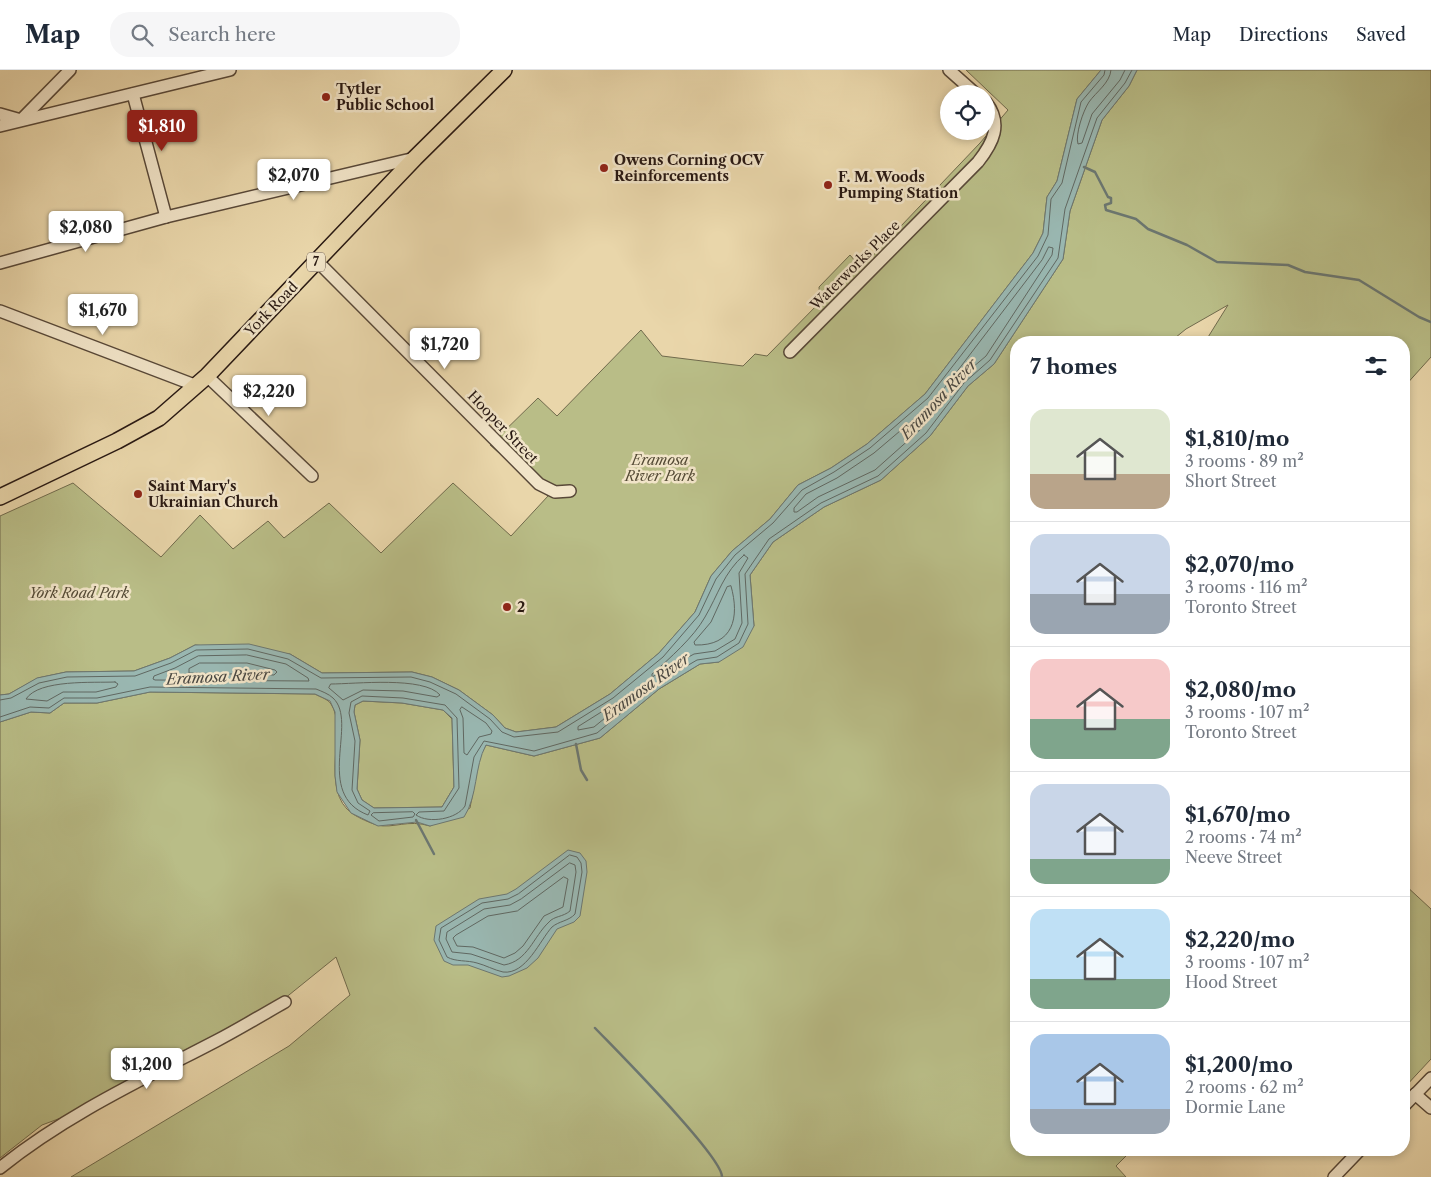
<!DOCTYPE html>
<meta charset="utf-8">
<style>
body{margin:0;font-family:"Libre Caslon Text",serif;background:#f6f6f7;color:#1f2937;height:100vh;display:flex;flex-direction:column;font-size:19px;white-space:nowrap}
*{box-sizing:border-box;margin:0}
p{font-size:16px;color:#747a83}
.icon{flex:none;width:28px;height:28px;fill:none;stroke:currentColor;stroke-width:2;stroke-linecap:round;stroke-linejoin:round}
.map{position:relative;flex:1;overflow:hidden}
.sheet{position:absolute;left:1010px;top:266px;width:400px;height:820px;display:flex;flex-direction:column;background:#fff;border-radius:20px;box-shadow:0 2px 8px #0003}
.sheet>*{flex:none}
.buttons{position:absolute;left:940px;top:15px;display:grid;gap:10px}
.buttons a{display:grid;place-items:center;width:55px;height:55px;border-radius:50%;background:#fff;box-shadow:0 2px 8px #0003;font-size:25px}
.price{position:absolute;translate:-50% -42px;padding:0 11px;border-radius:5px;background:#fff;color:#222;font-size:16px;line-height:32px;filter:drop-shadow(0 1px 2px #0008)}
.price::after{content:'';position:absolute;left:50%;top:30px;width:15px;height:11px;margin-left:-8px;background:inherit;clip-path:polygon(0 0,100% 0,50% 100%)}
.price.current{background:#8f2418;color:#fff}
ul{padding:0;list-style:none}
li{display:flex;align-items:center;gap:15px;height:125px;padding:0 20px}
li+li{border-top:1px solid #e0e1e3}
li span{display:grid;place-items:center;flex:none;width:140px;height:100px;border-radius:15px;color:#555}
li>.icon{margin-inline-start:auto}
span .icon{width:60px;height:60px;fill:#fffc;stroke-width:1}
li b{font-size:21px}
h2{display:flex;justify-content:space-between;align-items:center;height:60px;padding:0 20px;font-size:21px}
header{display:flex;align-items:center;gap:30px;box-sizing:border-box;height:70px;padding:0 25px;background:#fff;border-bottom:1px solid #e0e1e3}
header strong{font-size:24px}
nav{display:flex;gap:28px;margin-inline-start:auto;font-size:18px}
.search{width:350px;height:45px;background:#f6f6f7;display:flex;align-items:center;gap:12px;box-sizing:border-box;padding:0 18px;border-radius:20px;color:#747a83;font-size:19px}
.map>svg:first-child{display:block}
.green{fill:#b9bd87;stroke:#706a4c}
.water{fill:#99b7b1;stroke:#6c7771;fill-rule:evenodd}
.lines{fill:none;stroke-linecap:round;stroke-linejoin:round}
.shore{stroke:#606862;stroke-width:1}
.stream{stroke:#6c7771;stroke-width:2.5}
.minor-casing{stroke:#584838;stroke-width:14}
.major-casing{stroke:#281812;stroke-width:18}
.minor{stroke:#f1e4c8;stroke-width:11}
.major{stroke:#e9d6aa;stroke-width:15}
.poi-dot{fill:#8f2418;stroke:#f1e4c8;stroke-width:2}
.labels{text-anchor:middle;stroke-width:5;stroke-linejoin:round;paint-order:stroke}
.shield{fill:#f1e4c8;stroke:#645549;stroke-width:1}
.shield-label{font-size:12px;font-weight:bold;fill:#281812}
.poi-label{font-size:14px;font-weight:bold;fill:#281812;stroke:#f1e4c8;text-anchor:start}
.street-label{font-size:14px;fill:#281812;stroke:#f1e4c8}
.park-label{font-size:14px;font-style:italic;fill:#544a35;stroke:#f1e4c8}
.water-label{font-size:15px;font-style:italic;fill:#4a4842;stroke:#f1e4c8}
</style>
<header>
<strong>Map</strong>
<div class="search"><svg class="icon" aria-label="search" viewBox="0 0 24 24"><circle cx="10" cy="10" r="6"/><path d="M15 15l6 6"/></svg>Search here</div>
<nav><a>Map</a><a>Directions</a><a>Saved</a></nav>
</header>
<div class="map">
<svg width="1431" height="1107" viewBox="0 0 1431 1107">
<rect width="100%" height="100%" fill="#e9d6aa"/>
<filter id="stains"><feTurbulence type="fractalNoise" baseFrequency=".004" numOctaves="4"/><feColorMatrix values="0 0 0 0 .2 0 0 0 0 .09 0 0 0 0 .02 0 0 0 .5 -.17"/></filter>
<radialGradient id="worn" r=".72"><stop offset=".6" stop-color="#630" stop-opacity="0"/><stop offset="1" stop-color="#630" stop-opacity=".3"/></radialGradient>
<!-- green -->
<g class="green">
<path d="M966 0H1101L1077 29 1057 111 1047 127 1043 163 1033 183 925 324 867 374 831 398 798 415 770 449 732 481 711 506 695 542 659 583 610 624 556 657 516 662 505 658 493 645 459 620 432 607 412 602 322 603 290 584 195 575 170 588 134 601 66 602 38 608 9 624 0 625V446L73 413 161 487 200 445 233 479 268 451 284 468 329 433 381 483 453 413 511 466 548 426 490 375 538 328 557 346 641 260 662 286 743 296 755 284 767 286 820 232 819 217 850 185 861 198 980 73 1008 40Z"/>
<path d="M1137 0H1431V287L1404 317V272H1205L1228 235 1186 259 1170 272H1016V1080H1132L1116 1096 1126 1107H71L289 976 350 925 336 887 284 929 85 1039 42 1055 0 1088V652L31 642 50 643 64 633H97L150 622 315 624C320 627 328 629 331 634 348 658 318 721 353 744 359 748 370 753 377 755 393 759 408 749 430 756L470 738 479 688 486 675 534 686 600 668 659 619 700 594 719 592 754 556 750 505 773 472 824 437 881 410 930 366 968 316 994 294 1063 189 1070 141 1102 50 1129 16Z"/>
<path d="M363 631 402 633 443 640 452 649 454 717 442 737 374 738 362 730 357 719 360 670 354 642 355 635Z"/>
<path d="M1404 814 1431 839V989L1404 1018Z"/>
</g>
<!-- water -->
<g class="water">
<path d="M1101 0H1137L1129 16 1102 50 1070 141 1063 189 994 294 968 316 930 366 881 410 824 437 773 472 750 505 754 556 743 577 719 592 700 594 659 619 600 668 534 686 486 675C474 697 478 726 464 747L430 756 417 752 378 756 351 743 337 722 335 706V642L330 631 315 624 150 622 97 633H64L50 643 31 642 0 652V625L9 624 37 608 66 602 134 601 170 588 195 575 249 574 290 584 322 603 412 602 432 607 459 620 493 645 505 658 516 662 556 657 610 624 659 583 695 542 711 506 732 481 770 449 798 415 831 398 867 374 925 324 1033 183 1043 163 1047 127 1057 111 1077 29ZM363 631 402 633 443 640 452 648 454 717 442 737 374 738 362 730 357 719 360 670 354 642 355 635Z"/>
<path d="M568 780 580 783 586 791 587 802 580 846 574 852 557 859 538 888 527 898 509 906 502 907 468 895H453L444 891 434 870 436 856 479 829 507 824 516 819Z"/>
</g>
<g class="lines">
<!-- shore -->
<g class="shore">
<path d="M1111 0C1110 13 1096 22 1089 32 1083 41 1075 65 1078 74L1082 73 1092 44 1120 10 1125 0"/>
<path d="M1049 177 1053 178 1052 185 986 286 959 309 921 359 875 400 818 427 797 442H794V438L806 424 837 408 874 383 933 333 1042 190Z"/>
<path d="M744 485 748 488 739 503 742 553 735 569 715 581 694 584 652 607V604C669 589 694 567 705 547 718 525 724 502 744 485Z"/>
<path d="M731 516C740 548 733 576 695 575L694 572 711 552 727 517Z"/>
<path d="M247 585 286 594 308 608 309 611 155 610 153 609 154 606 175 598 198 586Z"/>
<path d="M200 593H247L275 600 277 602 274 605 189 603V599Z"/>
<path d="M115 612 118 614 116 617 96 622H63L47 631 26 629C39 609 94 613 115 612Z"/>
<path d="M331 614C355 614 424 606 440 625L437 627 403 621 363 620 343 630 329 618Z"/>
<path d="M0 630 11 628 39 613 67 607 135 606 171 593 196 580 248 579 288 589 321 608 411 607 430 612 456 624 490 649 502 662 514 667 558 662 613 628 663 587 699 545 716 509 735 485 773 453 802 420 834 402 870 378 928 328 1038 186 1048 165 1051 129 1062 113 1081 32 1104 5 1105 0"/>
<path d="M613 635 616 636V639L594 657 578 660V657Z"/>
<path d="M462 637 486 653 492 661 491 664 479 667 467 685 464 683 463 648 460 640Z"/>
<path d="M0 647 30 637 49 638 64 628H97L150 617 316 619C321 621 329 624 333 628 359 652 313 724 368 745L370 741 358 733 352 720 355 671 349 643 351 632 362 626 403 628 445 635 457 648 459 718 444 741 419 742 416 745C429 754 457 749 465 736L474 687 484 671 534 681 597 663 656 614 697 590 717 587 739 573 748 554 745 504 769 469 821 433 878 406 926 363 964 313 990 290 1058 188 1065 139 1097 48 1125 13 1132 0"/>
<path d="M413 742 415 744 413 747 379 751 371 745 373 743Z"/>
<path d="M570 785 577 787 581 793 582 802 575 844C569 851 559 851 552 857 540 870 526 905 503 902 494 900 485 895 477 893 467 890 456 892 447 887L439 870 441 858 482 833 508 829 518 824Z"/>
<path d="M570 793 575 795 576 802 570 841C563 847 554 846 549 852 533 867 528 891 504 895L471 884 452 882 446 869 447 862 484 839 510 835 521 829Z"/>
<path d="M564 807 568 809 563 837 544 846 523 876 515 883 504 888 473 877 457 876 453 868 456 865 488 846 517 841Z"/>
</g>
<!-- stream -->
<g class="stream">
<path d="M1084 97 1095 102 1108 127 1111 128V133L1105 135 1106 140 1136 149 1148 159 1187 175 1217 192 1288 195 1305 202 1359 210 1419 247 1431 252"/>
<path d="M576 674 581 700 587 710"/>
<path d="M416 750 434 784"/>
<path d="M595 958C615 979 723 1087 722 1107"/>
</g>
<!-- minor casing -->
<g class="minor-casing">
<g id="minor">
<path d="M949 0 976 24"/>
<path d="M133 24 166 147"/>
<path d="M0 44 21 50"/>
<path d="M21 50 70 0"/>
<path d="M0 56 230 0"/>
<path d="M317 191 539 414 555 422 570 421"/>
<path d="M0 193 166 147 415 88"/>
<path d="M0 241 197 316"/>
<path d="M790 282 978 92C993 73 1003 54 986 32"/>
<path d="M207 306 312 406"/>
<path d="M1415 1024 1431 1038"/>
<path d="M1404 1036 1431 1008"/>
<path d="M0 1098C66 1045 141 1010 216 971 239 959 262 945 285 932"/>
<path d="M1334 1107 1360 1080"/>
</g>
</g>
<!-- major casing -->
<g class="major-casing">
<path id="major" d="M0 427 117 371 159 348 207 306 415 88 504 0"/>
</g>
<!-- minor -->
<use href="#minor" class="minor"/>
<!-- major -->
<use href="#major" class="major"/>
</g>
<!-- markers -->
<g class="poi-dot">
<circle cx="326" cy="27" r="5"/>
<circle cx="604" cy="98" r="5"/>
<circle cx="828" cy="115" r="5"/>
<circle cx="138" cy="424" r="5"/>
<circle cx="507" cy="537" r="5"/>
</g>
<g class="labels">
<!-- shield labels -->
<rect class="shield" x="307" y="182.5" width="18" height="19" rx="4"/>
<g class="shield-label">
<text x="316" y="196">7</text>
</g>
<!-- poi labels -->
<g class="poi-label">
<text x="336" y="24">Tytler<tspan x="336" dy="16">Public School</tspan></text>
<text x="614" y="95">Owens Corning OCV<tspan x="614" dy="16">Reinforcements</tspan></text>
<text x="838" y="112">F. M. Woods<tspan x="838" dy="16">Pumping Station</tspan></text>
<text x="148" y="421">Saint Mary's<tspan x="148" dy="16">Ukrainian Church</tspan></text>
<text x="517" y="542">2</text>
</g>
<!-- street labels -->
<g class="street-label">
<text transform="translate(855 195) rotate(-45)" y="5">Waterworks Place</text>
<text transform="translate(271 239) rotate(-46)" y="5">York Road</text>
<text transform="translate(503 357) rotate(46)" y="5">Hooper Street</text>
</g>
<!-- park labels -->
<g class="park-label">
<text x="660" y="395">Eramosa<tspan x="660" dy="16">River Park</tspan></text>
<text x="79" y="528">York Road Park</text>
</g>
<!-- water labels -->
<g class="water-label">
<text transform="translate(939 329) rotate(-47)" y="5">Eramosa River</text>
<text transform="translate(218 607) rotate(-3)" y="5">Eramosa River</text>
<text transform="translate(646 617) rotate(-36)" y="5">Eramosa River</text>
</g>
</g>
<rect width="100%" height="100%" filter="url(#stains)"/>
<rect width="100%" height="100%" fill="url(#worn)"/>
</svg>
<div class="buttons">
<a><svg class="icon" aria-label="locate" viewBox="0 0 24 24"><circle cx="12" cy="12" r="6"/><path d="M12 2v4M12 18v4M2 12h4M18 12h4"/></svg></a>
</div>
<b class="price current" style="left:162px;top:82px">$1,810</b>
<b class="price" style="left:294px;top:131px">$2,070</b>
<b class="price" style="left:86px;top:183px">$2,080</b>
<b class="price" style="left:103px;top:266px">$1,670</b>
<b class="price" style="left:445px;top:300px">$1,720</b>
<b class="price" style="left:269px;top:347px">$2,220</b>
<b class="price" style="left:147px;top:1020px">$1,200</b>
<section class="sheet">
<h2>7 homes<svg class="icon" aria-label="filters" viewBox="0 0 24 24"><path d="M4 7h16M4 17h16"/><circle cx="9" cy="7" r="2"/><circle cx="15" cy="17" r="2"/></svg></h2>
<ul>
<li><span style="background:linear-gradient(#dfe7d0 65%,#b9a48a 0)"><svg class="icon" aria-label="home" viewBox="0 0 24 24"><path d="M3 11l9-7 9 7M6 9v11h12V9"/></svg></span><div><b>$1,810/mo</b><p>3 rooms · 89 m²</p><p>Short Street</p></div></li>
<li><span style="background:linear-gradient(#c9d6e8 60%,#9aa5b1 0)"><svg class="icon" aria-label="home" viewBox="0 0 24 24"><path d="M3 11l9-7 9 7M6 9v11h12V9"/></svg></span><div><b>$2,070/mo</b><p>3 rooms · 116 m²</p><p>Toronto Street</p></div></li>
<li><span style="background:linear-gradient(#f6c9c9 60%,#7fa58c 0)"><svg class="icon" aria-label="home" viewBox="0 0 24 24"><path d="M3 11l9-7 9 7M6 9v11h12V9"/></svg></span><div><b>$2,080/mo</b><p>3 rooms · 107 m²</p><p>Toronto Street</p></div></li>
<li><span style="background:linear-gradient(#c9d6e8 75%,#7fa58c 0)"><svg class="icon" aria-label="home" viewBox="0 0 24 24"><path d="M3 11l9-7 9 7M6 9v11h12V9"/></svg></span><div><b>$1,670/mo</b><p>2 rooms · 74 m²</p><p>Neeve Street</p></div></li>
<li><span style="background:linear-gradient(#bfe0f5 70%,#7fa58c 0)"><svg class="icon" aria-label="home" viewBox="0 0 24 24"><path d="M3 11l9-7 9 7M6 9v11h12V9"/></svg></span><div><b>$2,220/mo</b><p>3 rooms · 107 m²</p><p>Hood Street</p></div></li>
<li><span style="background:linear-gradient(#a9c7e8 75%,#9aa5b1 0)"><svg class="icon" aria-label="home" viewBox="0 0 24 24"><path d="M3 11l9-7 9 7M6 9v11h12V9"/></svg></span><div><b>$1,200/mo</b><p>2 rooms · 62 m²</p><p>Dormie Lane</p></div></li>
</ul>
</section>
</div>
